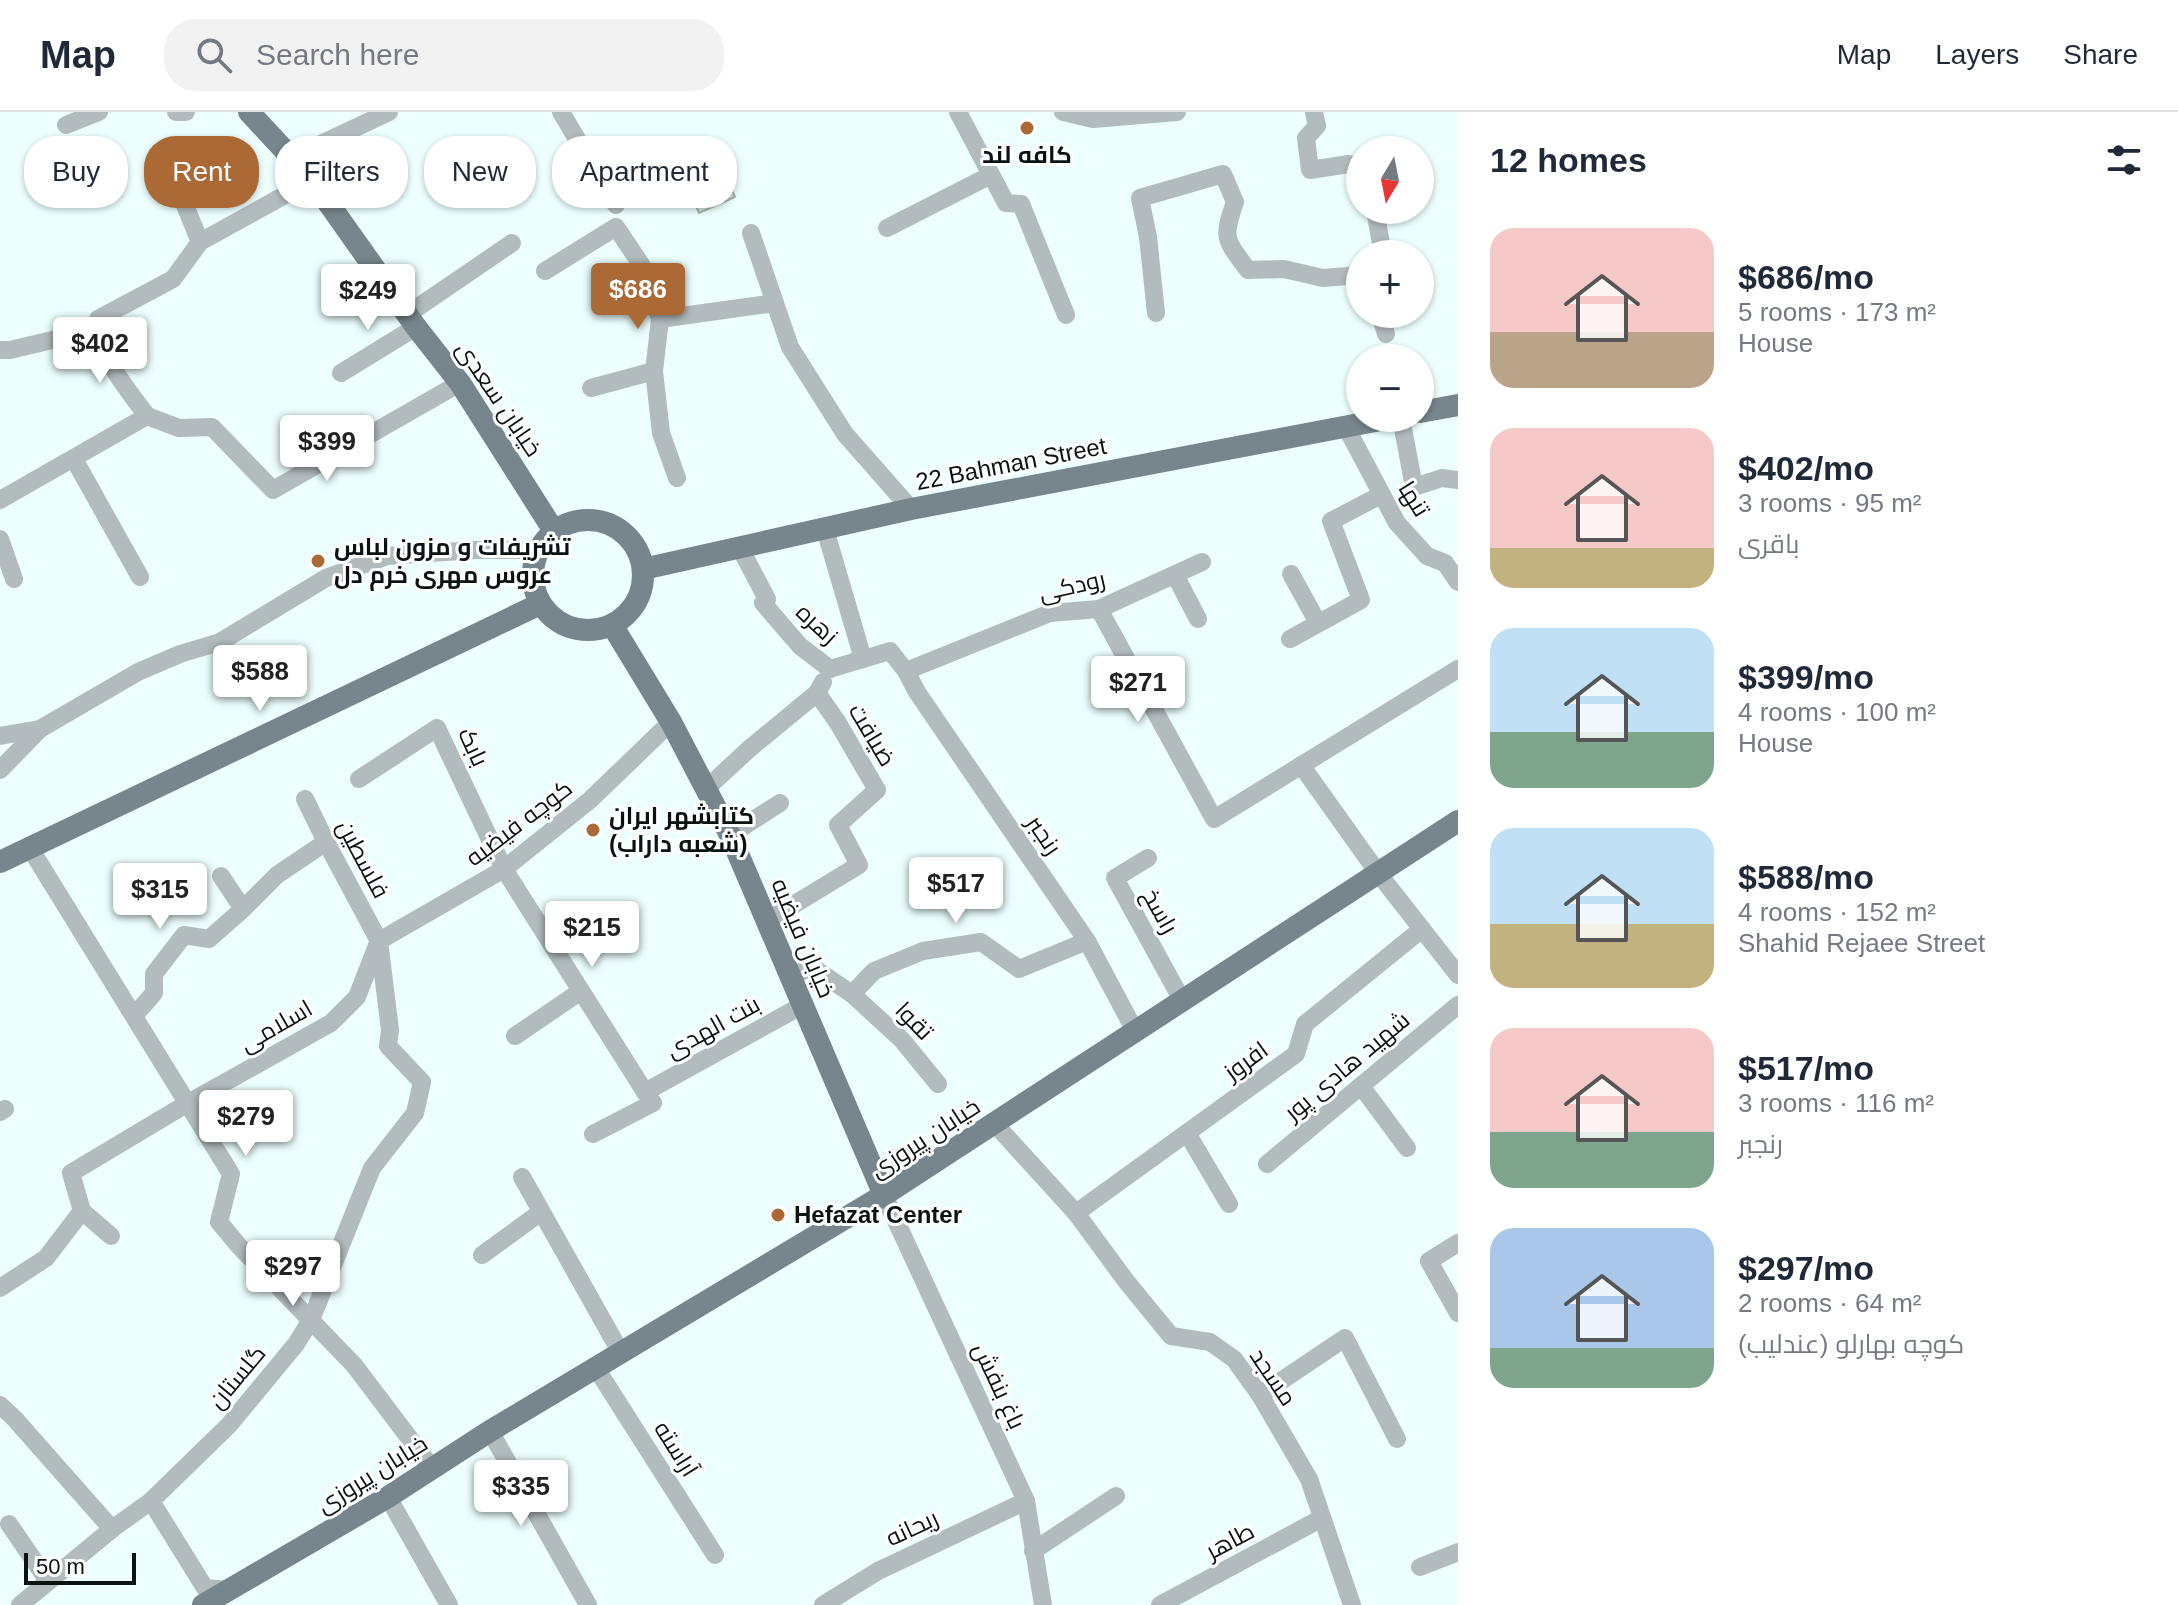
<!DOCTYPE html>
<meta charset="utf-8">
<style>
body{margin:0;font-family:Helvetica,Cairo,sans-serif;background:#f2f2f3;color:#1f2937;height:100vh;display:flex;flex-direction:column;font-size:30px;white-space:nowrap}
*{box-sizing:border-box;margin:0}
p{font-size:26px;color:#747a83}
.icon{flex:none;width:44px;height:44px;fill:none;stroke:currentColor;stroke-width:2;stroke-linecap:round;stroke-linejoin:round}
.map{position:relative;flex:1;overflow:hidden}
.sheet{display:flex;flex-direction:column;background:#fff;width:720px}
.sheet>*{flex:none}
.top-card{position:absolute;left:24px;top:24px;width:760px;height:72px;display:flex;gap:16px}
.needle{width:52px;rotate:190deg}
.controls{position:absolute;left:1346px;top:24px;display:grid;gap:16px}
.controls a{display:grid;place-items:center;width:88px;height:88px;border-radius:50%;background:#fff;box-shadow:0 2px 6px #0004;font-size:40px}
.scale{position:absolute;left:24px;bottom:20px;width:112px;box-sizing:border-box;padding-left:8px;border:4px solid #0a1212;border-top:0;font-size:22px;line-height:28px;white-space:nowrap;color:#0a1212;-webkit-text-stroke:6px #fff;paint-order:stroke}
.price{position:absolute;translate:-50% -68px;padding:0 18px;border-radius:8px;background:#fff;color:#222;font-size:26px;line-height:52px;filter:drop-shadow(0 2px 4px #0008)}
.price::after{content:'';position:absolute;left:50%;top:48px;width:24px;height:18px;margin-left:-12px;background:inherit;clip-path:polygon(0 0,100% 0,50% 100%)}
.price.on{background:#ab6935;color:#fff}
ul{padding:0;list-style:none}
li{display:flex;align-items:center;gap:24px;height:200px;padding:0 32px}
li span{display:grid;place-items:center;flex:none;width:224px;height:160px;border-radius:24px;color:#555}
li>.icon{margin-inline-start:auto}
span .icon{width:96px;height:96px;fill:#fffc;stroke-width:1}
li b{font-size:34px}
h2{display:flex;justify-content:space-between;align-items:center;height:96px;padding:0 32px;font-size:34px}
.tag{padding:0 28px;border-radius:32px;background:#fff;box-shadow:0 2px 6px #0004;font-size:28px;line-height:72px}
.tag.on{background:#ab6935;color:#fff}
header{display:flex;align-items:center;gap:48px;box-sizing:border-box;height:112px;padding:0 40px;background:#fff;border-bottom:2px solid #e0e1e3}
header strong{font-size:38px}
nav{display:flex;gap:44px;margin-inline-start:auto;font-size:28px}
.search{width:560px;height:72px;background:#f2f2f3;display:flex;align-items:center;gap:20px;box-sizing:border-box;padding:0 28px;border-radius:32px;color:#747a83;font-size:30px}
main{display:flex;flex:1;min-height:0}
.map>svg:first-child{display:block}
.building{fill:#d4e7de;stroke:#a3b6ae;stroke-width:2}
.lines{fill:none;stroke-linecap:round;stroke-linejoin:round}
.minor{stroke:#b2bbbe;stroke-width:18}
.major{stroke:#77868c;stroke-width:22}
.poi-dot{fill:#ab6935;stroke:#fff;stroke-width:3}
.labels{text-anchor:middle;stroke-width:6;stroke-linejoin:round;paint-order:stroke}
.poi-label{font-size:24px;font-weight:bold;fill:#0a1212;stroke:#fff;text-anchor:start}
.street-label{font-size:24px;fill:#0a1212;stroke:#fff}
</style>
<header>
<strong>Map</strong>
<div class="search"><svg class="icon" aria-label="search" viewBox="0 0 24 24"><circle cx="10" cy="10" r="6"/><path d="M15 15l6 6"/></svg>Search here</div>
<nav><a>Map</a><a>Layers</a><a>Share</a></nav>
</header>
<main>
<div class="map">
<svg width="1458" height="1493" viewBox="0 0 1458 1493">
<rect width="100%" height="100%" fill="#ecfefe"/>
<!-- building -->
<path class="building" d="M714 37 735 85 699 101 678 53Z"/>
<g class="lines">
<!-- minor -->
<g class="minor">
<path d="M176 0H186"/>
<path d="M561 0 616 93"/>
<path d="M958 0 1006 91 1021 92 1066 203"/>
<path d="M1063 0 1093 7 1177 0"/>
<path d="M1314 0 1317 14 1306 26 1310 58 1349 52 1360 61"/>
<path d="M66 13 99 0"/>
<path d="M291 46 389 0"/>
<path d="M175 69 200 130"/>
<path d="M1375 98 1382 137 1379 142"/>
<path d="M887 116 991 63"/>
<path d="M751 121 790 235 845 322 911 397"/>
<path d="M545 159 616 115 644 157 660 207"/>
<path d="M1156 201 1148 125 1140 86 1223 62 1235 90C1222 127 1225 127 1248 158L1284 157 1323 166 1360 163"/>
<path d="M408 202 512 131"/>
<path d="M1380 202 1386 222"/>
<path d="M0 238H10L95 218"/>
<path d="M341 261 416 215"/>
<path d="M591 276 654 259"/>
<path d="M147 304C131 282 91 234 98 207L173 167 200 130 312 68"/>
<path d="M147 304 179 316 212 315 273 378 460 271"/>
<path d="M1401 306 1414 375 1442 366 1458 368"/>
<path d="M1346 315 1397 411 1427 444 1445 451 1458 470"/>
<path d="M74 347 140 465"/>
<path d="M677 366 661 321 654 259 660 207 775 191"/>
<path d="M0 388 147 304"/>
<path d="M825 417 863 547"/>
<path d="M0 427 14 467"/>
<path d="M740 436 767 487 763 491 800 534 830 557"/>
<path d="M1291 462 1318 511"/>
<path d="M1175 463 1198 507"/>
<path d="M1099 497 1214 707 1458 557"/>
<path d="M1290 527 1361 488 1331 409 1381 383"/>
<path d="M830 557 890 539 906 559 917 580 1087 829 1135 919"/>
<path d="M906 559 1050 501 1099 497 1202 450"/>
<path d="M0 624 40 617"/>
<path d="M1301 653 1378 761 1458 863"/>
<path d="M0 658 40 617 138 560 180 542 220 530 326 466 387 444 475 438H538"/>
<path d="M359 667 437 616 504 757 645 980"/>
<path d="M707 676 749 637 817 581 823 570"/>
<path d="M730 723 780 691"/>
<path d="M30 736 231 1062 219 1110 239 1134 354 1253 432 1356"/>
<path d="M1148 746 1115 766 1183 890"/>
<path d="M221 764 243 797 277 763 326 730"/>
<path d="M767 809 859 753 838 713 877 678 838 611 817 581"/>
<path d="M379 829 504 757 590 688 671 610"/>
<path d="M791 864 812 855 852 882 902 928 938 972"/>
<path d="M852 882 874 859 923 839 981 830 1019 857 1087 829"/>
<path d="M134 904 154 881V862L184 823 209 827 243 797"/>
<path d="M515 924 581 879"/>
<path d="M1361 974 1407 1036"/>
<path d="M0 1000 5 997"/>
<path d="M995 1012 1076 1101 1126 1169 1171 1224 1210 1230 1234 1247 1260 1283 1309 1367 1352 1493"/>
<path d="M1187 1021 1229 1092"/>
<path d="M593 1022 653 991 645 980 803 893"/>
<path d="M1267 1052 1458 893"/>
<path d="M522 1065 621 1241"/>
<path d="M884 1083 1026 1389 1043 1493"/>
<path d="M82 1099 71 1061 188 991 331 911 357 885 378 831"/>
<path d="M1076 1101 1296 942 1305 912 1422 817"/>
<path d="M1458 1131 1429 1149 1458 1201"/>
<path d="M482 1143 541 1100"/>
<path d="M0 1176 46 1146 82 1099 111 1124"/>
<path d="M596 1256 715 1443"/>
<path d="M1260 1283 1345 1226 1397 1327"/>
<path d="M0 1293 14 1306 112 1417"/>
<path d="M490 1319 588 1493"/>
<path d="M388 1385 449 1493"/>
<path d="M151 1389 205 1476 228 1478"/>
<path d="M9 1412 48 1469"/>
<path d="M1033 1439 1116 1384"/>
<path d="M1420 1455 1458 1440"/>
<path d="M20 1493 112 1417 151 1389 229 1313 296 1232 311 1208 372 1056 415 1001 422 970 388 934 390 918 379 829 326 730 305 687"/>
<path d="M823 1493 878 1459 1026 1389"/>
<path d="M1160 1493 1322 1406"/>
</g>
<!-- major -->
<g class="major">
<path d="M249 0 312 68 416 215 460 271 554 419"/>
<path d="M1420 300 1458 293"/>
<circle cx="588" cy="463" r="55"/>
<path d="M643 457 911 397 1391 306"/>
<path d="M612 513 671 610 730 723 884 1083"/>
<path d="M0 750 540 492"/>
<path d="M203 1493 388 1385 490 1319 884 1083 1458 709"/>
</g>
</g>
<!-- markers -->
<g class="poi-dot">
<circle cx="1027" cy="16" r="8"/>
<circle cx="318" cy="449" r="8"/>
<circle cx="593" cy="718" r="8"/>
<circle cx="778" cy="1103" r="8"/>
</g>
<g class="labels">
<!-- poi labels -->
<g class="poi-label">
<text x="1027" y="51" text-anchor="middle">كافه لند</text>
<text x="334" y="443">تشریفات و مزون لباس<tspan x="334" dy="28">عروس مهری خرم دل</tspan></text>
<text x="609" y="712">کتابشهر ایران<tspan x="609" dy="28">(شعبه داراب)</tspan></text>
<text x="794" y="1111">Hefazat Center</text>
</g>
<!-- street labels -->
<g class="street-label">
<text transform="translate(499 287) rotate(56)" y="8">خیابان سعدی</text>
<text transform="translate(1011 352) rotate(-11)" y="8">22 Bahman Street</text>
<text transform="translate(1414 387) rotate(58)" y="8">تنها</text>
<text transform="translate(1072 474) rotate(-13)" y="8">رودکی</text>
<text transform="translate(817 512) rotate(43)" y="8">زهره</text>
<text transform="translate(872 623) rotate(59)" y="8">ضیافت</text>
<text transform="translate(473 635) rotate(65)" y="8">بابک</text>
<text transform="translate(519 711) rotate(-37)" y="8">کوچه فیضیه</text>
<text transform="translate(1044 723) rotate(56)" y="8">رنجبر</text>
<text transform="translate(363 747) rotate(62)" y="8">فلسطین</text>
<text transform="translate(1160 799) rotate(61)" y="8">راسخ</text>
<text transform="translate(803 826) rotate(67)" y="8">خیابان فیضیه</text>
<text transform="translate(914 909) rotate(46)" y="8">تقوا</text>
<text transform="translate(276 914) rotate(-30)" y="8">اسلامی</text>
<text transform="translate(713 915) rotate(-29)" y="8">بنت الهدی</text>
<text transform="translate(1246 949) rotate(-36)" y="8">افروز</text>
<text transform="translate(1347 954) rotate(-40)" y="8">شهید هادی پور</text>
<text transform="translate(925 1026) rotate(-33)" y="8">خیابان پیروزی</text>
<text transform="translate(237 1265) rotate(-50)" y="8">گلستان</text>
<text transform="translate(1273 1265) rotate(56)" y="8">مسجد</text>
<text transform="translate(999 1274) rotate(65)" y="8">باغ بنفش</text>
<text transform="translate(676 1337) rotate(58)" y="8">آراسته</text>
<text transform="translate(372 1362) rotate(-32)" y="8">خیابان پیروزی</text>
<text transform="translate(912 1416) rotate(-25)" y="8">ریحانه</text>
<text transform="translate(1230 1429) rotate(-28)" y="8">طاهر</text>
</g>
</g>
</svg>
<div class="controls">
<a><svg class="needle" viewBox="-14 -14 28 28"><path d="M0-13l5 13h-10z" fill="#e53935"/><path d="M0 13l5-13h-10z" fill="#747a83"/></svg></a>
<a>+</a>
<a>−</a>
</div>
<div class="scale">50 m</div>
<b class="price on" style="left:638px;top:219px">$686</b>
<b class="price" style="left:368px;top:220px">$249</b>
<b class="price" style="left:100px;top:273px">$402</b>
<b class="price" style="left:327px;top:371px">$399</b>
<b class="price" style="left:260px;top:601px">$588</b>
<b class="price" style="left:1138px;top:612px">$271</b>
<b class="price" style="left:956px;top:813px">$517</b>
<b class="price" style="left:160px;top:819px">$315</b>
<b class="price" style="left:592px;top:857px">$215</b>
<b class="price" style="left:246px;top:1046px">$279</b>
<b class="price" style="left:293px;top:1196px">$297</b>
<b class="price" style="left:521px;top:1416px">$335</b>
<div class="top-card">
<a class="tag">Buy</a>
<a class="tag on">Rent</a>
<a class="tag">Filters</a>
<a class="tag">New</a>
<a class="tag">Apartment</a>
</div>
</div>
<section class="sheet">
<h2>12 homes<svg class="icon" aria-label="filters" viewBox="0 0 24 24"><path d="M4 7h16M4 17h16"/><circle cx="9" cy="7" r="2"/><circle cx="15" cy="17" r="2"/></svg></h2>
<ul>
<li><span style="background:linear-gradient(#f6c9c9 65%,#b9a48a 0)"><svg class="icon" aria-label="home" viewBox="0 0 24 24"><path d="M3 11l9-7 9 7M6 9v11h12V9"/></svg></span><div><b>$686/mo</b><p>5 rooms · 173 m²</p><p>House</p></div></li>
<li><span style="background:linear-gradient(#f6c9c9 75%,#c2b280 0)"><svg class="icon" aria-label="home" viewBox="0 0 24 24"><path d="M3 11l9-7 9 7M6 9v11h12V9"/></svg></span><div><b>$402/mo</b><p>3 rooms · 95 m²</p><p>باقری</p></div></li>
<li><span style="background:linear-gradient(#bfe0f5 65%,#7fa58c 0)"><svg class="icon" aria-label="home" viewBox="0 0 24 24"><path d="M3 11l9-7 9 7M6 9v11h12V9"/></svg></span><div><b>$399/mo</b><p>4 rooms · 100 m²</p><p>House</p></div></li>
<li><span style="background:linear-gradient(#bfe0f5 60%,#c2b280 0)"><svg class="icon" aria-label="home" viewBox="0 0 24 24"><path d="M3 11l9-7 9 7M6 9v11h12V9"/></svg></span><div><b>$588/mo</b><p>4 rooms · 152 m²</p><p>Shahid Rejaee Street</p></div></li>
<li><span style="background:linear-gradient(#f6c9c9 65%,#7fa58c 0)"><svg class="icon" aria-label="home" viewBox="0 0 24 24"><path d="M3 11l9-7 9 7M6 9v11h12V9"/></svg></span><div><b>$517/mo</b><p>3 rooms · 116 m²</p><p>رنجبر</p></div></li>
<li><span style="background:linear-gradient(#a9c7e8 75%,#7fa58c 0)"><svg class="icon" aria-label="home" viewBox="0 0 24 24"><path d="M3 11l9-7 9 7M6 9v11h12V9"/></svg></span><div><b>$297/mo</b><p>2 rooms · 64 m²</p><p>کوچه بهارلو (عندلیب)</p></div></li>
</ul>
</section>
</main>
